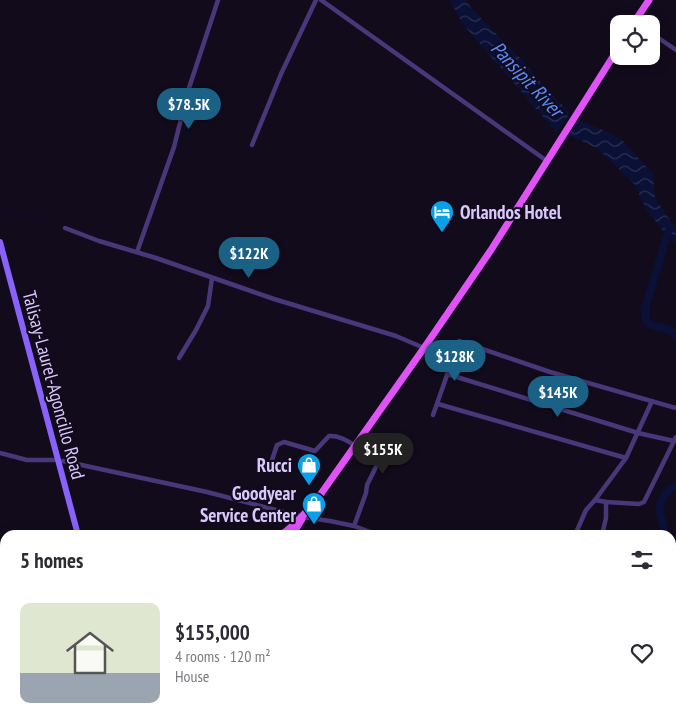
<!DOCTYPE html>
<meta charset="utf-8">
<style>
body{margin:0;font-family:"PT Sans Narrow",sans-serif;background:#f7f7f7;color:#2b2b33;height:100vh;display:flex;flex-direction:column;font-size:19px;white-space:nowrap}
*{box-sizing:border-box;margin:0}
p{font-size:16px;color:#7c7c81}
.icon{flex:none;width:28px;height:28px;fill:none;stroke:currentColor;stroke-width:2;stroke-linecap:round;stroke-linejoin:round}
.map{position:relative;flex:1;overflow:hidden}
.side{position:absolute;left:0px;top:530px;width:676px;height:195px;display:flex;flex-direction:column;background:#fff;border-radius:15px 15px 0 0;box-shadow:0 2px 12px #0003}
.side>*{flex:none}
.controls{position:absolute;left:610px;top:15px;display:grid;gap:10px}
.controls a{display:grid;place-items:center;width:50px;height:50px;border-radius:10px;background:#fff;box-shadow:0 2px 12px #0003;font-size:25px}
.price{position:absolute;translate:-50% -42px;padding:0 11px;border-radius:18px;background:#1b6085;color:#fff;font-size:16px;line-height:32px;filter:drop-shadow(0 1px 2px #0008)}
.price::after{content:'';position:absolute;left:50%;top:30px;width:15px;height:11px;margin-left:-8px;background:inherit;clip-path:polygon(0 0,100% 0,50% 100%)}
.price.current{background:#222;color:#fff}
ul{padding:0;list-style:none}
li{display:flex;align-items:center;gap:15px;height:125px;padding:0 20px}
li+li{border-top:1px solid #e1e1e2}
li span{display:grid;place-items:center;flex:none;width:140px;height:100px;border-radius:10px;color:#555}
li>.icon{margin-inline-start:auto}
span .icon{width:60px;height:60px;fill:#fffc;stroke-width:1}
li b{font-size:21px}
h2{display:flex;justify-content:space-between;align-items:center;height:60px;padding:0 20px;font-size:21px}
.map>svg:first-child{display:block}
.water{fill:url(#water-waves)}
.pier{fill:#120b1b}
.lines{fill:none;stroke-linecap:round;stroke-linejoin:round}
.stream{stroke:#0a1036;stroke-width:1}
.canal{stroke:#0a1036;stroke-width:5}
.river{stroke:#0a1036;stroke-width:8}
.street{stroke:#493879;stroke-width:4.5}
.secondary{stroke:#8862fa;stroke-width:6}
.primary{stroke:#e152f9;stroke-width:7}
.labels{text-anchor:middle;stroke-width:4.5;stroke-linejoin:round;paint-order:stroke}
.poi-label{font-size:19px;font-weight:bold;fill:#dac7fd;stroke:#120b1b;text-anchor:end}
.street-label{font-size:19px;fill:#dac7fd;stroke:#120b1b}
.water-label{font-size:20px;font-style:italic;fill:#598bfa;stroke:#120b1b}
</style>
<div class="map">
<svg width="676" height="725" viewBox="0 0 676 725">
<defs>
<pattern id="water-waves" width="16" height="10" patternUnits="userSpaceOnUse" patternTransform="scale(1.25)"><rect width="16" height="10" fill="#0a1036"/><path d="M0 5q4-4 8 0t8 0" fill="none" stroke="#2d3154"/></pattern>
</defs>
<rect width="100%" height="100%" fill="#120b1b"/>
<!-- water -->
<g class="water">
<path d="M450 0H466L471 8 523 61 547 90 578 120 601 129 622 140 653 174 655 198 676 229V245L673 239 662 237 664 232 646 209 635 185 613 163 599 150 578 139 556 132 462 23Z"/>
<path d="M676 603V636L671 634V615Z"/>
</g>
<!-- pier -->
<path class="pier" d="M571 111 579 119 567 138 557 133Z"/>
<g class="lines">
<!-- stream -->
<path class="stream" d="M0 207 54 224"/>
<!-- canal -->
<path class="canal" d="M352 725 353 720"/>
<!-- river -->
<g class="river">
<path d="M668 232 647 302 645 316 647 322 651 325 668 329 676 334"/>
<path d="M666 535C659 514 653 498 676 486"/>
<path d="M671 550 676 561"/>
</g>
<!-- street -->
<g class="street">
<path d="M321 0 547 161"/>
<path d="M651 33 676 50"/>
<path d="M252 145 281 74 316 0"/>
<path d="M65 228 99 241 156 258 274 299 396 336 424 348"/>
<path d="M137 252 174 147 188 91 218 0"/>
<path d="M179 358 196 330 208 306 212 278"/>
<path d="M447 374 638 433 674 441"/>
<path d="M438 404 626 458"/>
<path d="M433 415 459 341 550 372 676 408"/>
<path d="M356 443 376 451 378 463 367 485 366 493 354 526 373 533 372 535"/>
<path d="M0 453 27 460H54"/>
<path d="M272 460 277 445 284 442 315 451 329 436C339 435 347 440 354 445"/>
<path d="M63 461 207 492 303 517 330 521 354 526"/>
<path d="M595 500 626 458 652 401"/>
<path d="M606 502 639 504 644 502 676 437"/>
<path d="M575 535 586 510 595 500 606 502V518L602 535"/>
<path d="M671 714 676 710"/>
<path d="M106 725 108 720"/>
<path d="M600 725 603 723 640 720"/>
</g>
<!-- secondary -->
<g class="secondary">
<path d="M0 242 78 535"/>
<path d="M671 594H676"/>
</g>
<!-- primary -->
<g class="primary">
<path d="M633 24 649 0"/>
<path d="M293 534 302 519"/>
<path d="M281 535C295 526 307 511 318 498L424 348 491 250 619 47"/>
<path d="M0 611 5 609"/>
</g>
</g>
<!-- icons -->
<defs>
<g id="hotel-pin" transform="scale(1.25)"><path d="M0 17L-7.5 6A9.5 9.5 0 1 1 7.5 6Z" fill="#08a0e9" stroke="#120b1b"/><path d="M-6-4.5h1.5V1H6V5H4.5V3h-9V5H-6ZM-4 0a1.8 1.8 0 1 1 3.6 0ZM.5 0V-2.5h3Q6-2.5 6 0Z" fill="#fff"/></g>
<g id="shop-pin" transform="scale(1.25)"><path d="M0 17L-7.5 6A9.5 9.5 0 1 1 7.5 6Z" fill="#08a0e9" stroke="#120b1b"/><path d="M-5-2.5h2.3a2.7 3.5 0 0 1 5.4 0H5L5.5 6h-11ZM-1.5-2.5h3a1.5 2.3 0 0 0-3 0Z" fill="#fff"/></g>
</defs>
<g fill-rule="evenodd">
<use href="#hotel-pin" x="442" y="212"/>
<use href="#shop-pin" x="309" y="465"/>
<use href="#shop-pin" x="314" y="504"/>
</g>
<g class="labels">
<!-- poi labels -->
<g class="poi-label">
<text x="460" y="219" text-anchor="start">Orlandos Hotel</text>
<text x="292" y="472">Rucci</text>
<text x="296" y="500">Goodyear<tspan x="296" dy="22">Service Center</tspan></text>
</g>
<!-- street labels -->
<g class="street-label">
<text transform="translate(54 385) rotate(75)" y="7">Talisay-Laurel-Agoncillo Road</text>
</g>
<!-- water labels -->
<g class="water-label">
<text transform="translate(527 79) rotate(47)" y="7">Pansipit River</text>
</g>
</g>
</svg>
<div class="controls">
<a><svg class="icon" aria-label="locate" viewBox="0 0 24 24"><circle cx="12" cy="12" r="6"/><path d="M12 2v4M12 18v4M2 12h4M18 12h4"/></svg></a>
</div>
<b class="price" style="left:189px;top:130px">$78.5K</b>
<b class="price" style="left:249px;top:279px">$122K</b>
<b class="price" style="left:455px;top:382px">$128K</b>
<b class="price" style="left:558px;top:418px">$145K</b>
<b class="price current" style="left:383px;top:475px">$155K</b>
<section class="side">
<h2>5 homes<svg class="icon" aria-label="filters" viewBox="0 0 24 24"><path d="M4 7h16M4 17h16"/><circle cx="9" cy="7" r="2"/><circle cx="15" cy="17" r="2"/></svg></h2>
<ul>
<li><span style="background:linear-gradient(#dfe7d0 70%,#9aa5b1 0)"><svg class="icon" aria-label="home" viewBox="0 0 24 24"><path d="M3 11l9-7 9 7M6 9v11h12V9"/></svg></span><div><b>$155,000</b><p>4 rooms · 120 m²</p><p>House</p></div><svg class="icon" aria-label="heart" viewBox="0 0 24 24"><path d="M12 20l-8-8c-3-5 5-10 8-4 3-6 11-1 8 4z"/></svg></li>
</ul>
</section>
</div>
